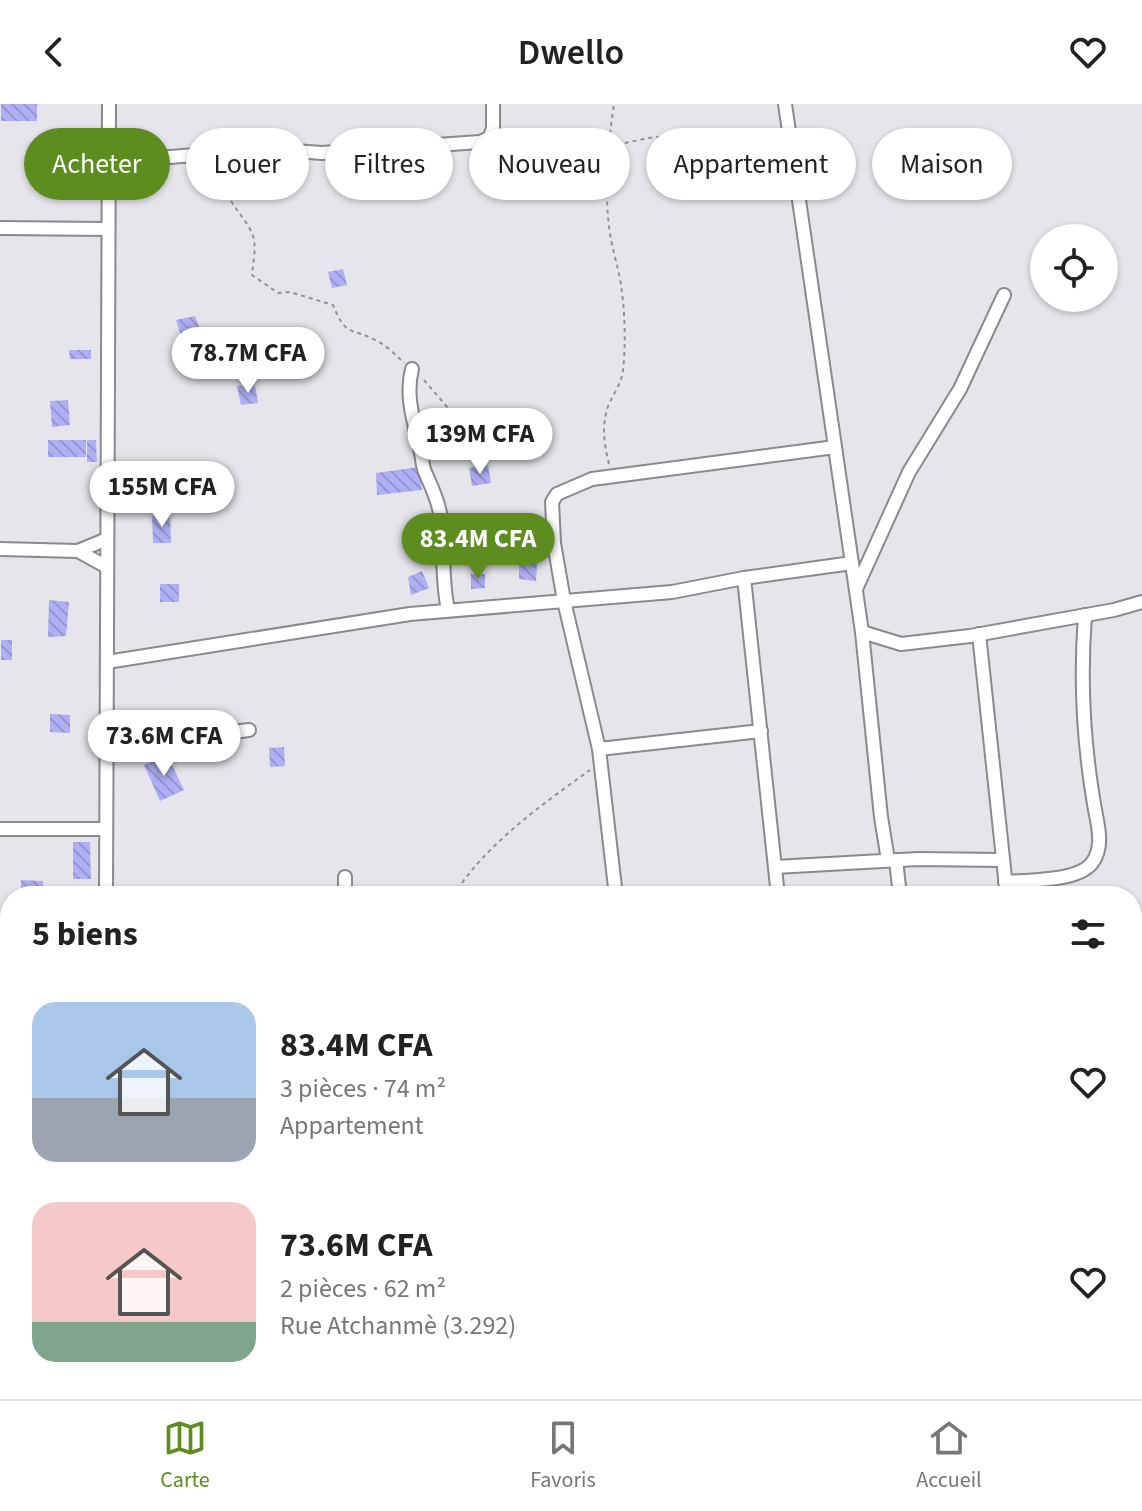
<!DOCTYPE html>
<html lang="fr">
<meta charset="utf-8">
<style>
body{margin:0;font-family:"Source Sans 3",sans-serif;background:#f6f6f6;color:#222;height:100vh;display:flex;flex-direction:column;font-size:30px;white-space:nowrap}
*{box-sizing:border-box;margin:0}
p{font-size:26px;color:#767676}
.icon{flex:none;width:44px;height:44px;fill:none;stroke:currentColor;stroke-width:2;stroke-linecap:round;stroke-linejoin:round}
.map{position:relative;flex:1;overflow:hidden}
.details{position:absolute;left:0px;top:782px;width:1142px;height:514px;display:flex;flex-direction:column;background:#fff;border-radius:32px 32px 0 0;box-shadow:0 2px 6px #0004}
.details>*{flex:none}
.banner{position:absolute;left:24px;top:24px;width:1094px;height:72px;display:flex;gap:16px}
.controls{position:absolute;left:1030px;top:120px;display:grid;gap:16px}
.controls a{display:grid;place-items:center;width:88px;height:88px;border-radius:50%;background:#fff;box-shadow:0 2px 6px #0004;font-size:40px}
.price{position:absolute;translate:-50% -68px;padding:0 18px;border-radius:28px;background:#fff;color:#222;font-size:26px;line-height:52px;filter:drop-shadow(0 2px 4px #0008)}
.price::after{content:'';position:absolute;left:50%;top:48px;width:24px;height:18px;margin-left:-12px;background:inherit;clip-path:polygon(0 0,100% 0,50% 100%)}
.price.active{background:#5d8c1f;color:#fff}
ul{padding:0;list-style:none}
li{display:flex;align-items:center;gap:24px;height:200px;padding:0 32px}
li span{display:grid;place-items:center;flex:none;width:224px;height:160px;border-radius:24px;color:#555}
li>.icon{margin-inline-start:auto}
span .icon{width:96px;height:96px;fill:#fffc;stroke-width:1}
li b{font-size:34px}
h2{display:flex;justify-content:space-between;align-items:center;height:96px;padding:0 32px;font-size:34px}
.pill{padding:0 28px;border-radius:36px;background:#fff;box-shadow:0 2px 6px #0004;font-size:28px;line-height:72px}
.pill.active{background:#5d8c1f;color:#fff}
header{display:flex;justify-content:space-between;align-items:center;height:104px;padding:0 32px;background:#fff;font-size:36px;font-weight:600}
.menu{display:flex;justify-content:space-around;align-items:center;height:112px;border-top:2px solid #e0e0e0;background:#fff;font-size:22px;color:#767676}
.menu a{display:grid;justify-items:center;gap:4px}
.menu .active{color:#5d8c1f}
.map>svg:first-child{display:block}
.building{fill:url(#building-back-hatch)}
.lines{fill:none;stroke-linecap:round;stroke-linejoin:round}
.minor-casing{stroke:#89898e;stroke-width:16}
.path{stroke:#929296;stroke-width:2;stroke-dasharray:4 4;stroke-linecap:butt}
.minor{stroke:#fff;stroke-width:12}
</style>
<header><svg class="icon" aria-label="back" viewBox="0 0 24 24"><path d="M15 5l-7 7 7 7"/></svg>Dwello<svg class="icon" aria-label="heart" viewBox="0 0 24 24"><path d="M12 20l-8-8c-3-5 5-10 8-4 3-6 11-1 8 4z"/></svg></header>
<div class="map">
<svg width="1142" height="1295" viewBox="0 0 1142 1295">
<defs>
<pattern id="building-back-hatch" width="6" height="6" patternUnits="userSpaceOnUse" patternTransform="scale(2)"><rect width="6" height="6" fill="#aeaff4"/><path d="M-1 5l2 2M0 0l6 6M5-1l2 2" fill="none" stroke="#9596d1"/></pattern>
</defs>
<rect width="100%" height="100%" fill="#e5e5eb"/>
<!-- building -->
<g class="building">
<rect x="1" y="0" width="36" height="17"/>
<path d="M343 165 347 181 332 184 328 168Z"/>
<path d="M195 212 201 228 182 235 176 216Z"/>
<path d="M69 246H91V255H70Z"/>
<path d="M255 281 258 299 241 301 237 282Z"/>
<path d="M68 296 70 321 52 323 50 297Z"/>
<rect x="48" y="336" width="38" height="17"/>
<path d="M87 336H96L97 358H87Z"/>
<path d="M488 361 491 379 472 382 469 364Z"/>
<path d="M419 363 422 386 377 391 376 369Z"/>
<path d="M170 411 171 439H153L152 412Z"/>
<path d="M519 460H537L536 477 519 475Z"/>
<path d="M422 467 429 484 411 491 408 473Z"/>
<path d="M471 470H485V484L471 485Z"/>
<rect x="160" y="480" width="19" height="18"/>
<path d="M49 496 69 498 66 532 48 533Z"/>
<rect x="1" y="536" width="11" height="20"/>
<path d="M50 610 70 611V629L50 628Z"/>
<path d="M284 643 285 662 270 663 269 644Z"/>
<path d="M167 651 184 686 160 697 144 661Z"/>
<path d="M73 738H90L91 775H73Z"/>
<path d="M21 776 43 777V790H21Z"/>
<path d="M358 1286H383V1295H357Z"/>
<rect x="475" y="1286" width="19" height="9"/>
</g>
<g class="lines">
<!-- minor casing -->
<g class="minor-casing">
<g id="minor">
<path d="M785 0 862 528 881 713 888 756"/>
<path d="M109 58 267 45 322 49 480 38 489 34 493 25V0"/>
<path d="M0 124 108 125"/>
<path d="M412 265C405 292 414 318 420 344 422 352 422 361 425 368 431 382 437 393 440 409 445 441 441 474 448 506"/>
<path d="M0 445 78 447 107 435"/>
<path d="M78 447 107 463"/>
<path d="M744 474 778 792"/>
<path d="M856 485 909 368 960 285 1004 191"/>
<path d="M862 528 901 540 970 532 1114 506 1142 498"/>
<path d="M979 530 1007 792"/>
<path d="M107 558 410 510 672 488 744 474 852 459"/>
<path d="M107 644 249 626"/>
<path d="M599 645 761 627"/>
<path d="M0 725H106"/>
<path d="M896 756 900 792"/>
<path d="M775 763 918 755 1003 756"/>
<path d="M1005 778C1028 776 1077 778 1092 759 1105 742 1097 719 1094 700 1083 636 1080 576 1085 511"/>
<path d="M106 792 109 0"/>
<path d="M345 792V773"/>
<path d="M616 792 599 645 564 497 554 439 552 398 557 390 592 375 835 343"/>
<path d="M0 999H10"/>
<path d="M1132 999H1142"/>
<path d="M1132 1208H1142"/>
<path d="M554 1286V1295"/>
<path d="M670 1286V1295"/>
<path d="M831 1286 832 1295"/>
<path d="M104 1295V1286"/>
<path d="M343 1295V1286"/>
</g>
</g>
<!-- path -->
<g class="path">
<path d="M609 42 655 33 731 32"/>
<path d="M227 59 228 77 225 83C230 101 243 111 251 127 258 140 253 157 252 171L278 189 290 188 333 201C347 235 350 222 377 237 387 242 396 251 404 259"/>
<path d="M424 276 472 332"/>
<path d="M609 360C604 340 601 320 609 300 614 289 621 280 623 267 626 240 625 208 621 181 618 161 611 142 609 122 604 81 608 41 614 0"/>
<path d="M453 792C486 740 540 702 590 666"/>
<path d="M1132 890 1142 889"/>
</g>
<!-- minor -->
<use href="#minor" class="minor"/>
</g>
</svg>
<div class="controls">
<a><svg class="icon" aria-label="locate" viewBox="0 0 24 24"><circle cx="12" cy="12" r="6"/><path d="M12 2v4M12 18v4M2 12h4M18 12h4"/></svg></a>
</div>
<b class="price" style="left:248px;top:291px">78.7M CFA</b>
<b class="price" style="left:480px;top:372px">139M CFA</b>
<b class="price" style="left:162px;top:425px">155M CFA</b>
<b class="price active" style="left:478px;top:477px">83.4M CFA</b>
<b class="price" style="left:164px;top:674px">73.6M CFA</b>
<div class="banner">
<a class="pill active">Acheter</a>
<a class="pill">Louer</a>
<a class="pill">Filtres</a>
<a class="pill">Nouveau</a>
<a class="pill">Appartement</a>
<a class="pill">Maison</a>
</div>
<section class="details">
<h2>5 biens<svg class="icon" aria-label="filters" viewBox="0 0 24 24"><path d="M4 7h16M4 17h16"/><circle cx="9" cy="7" r="2"/><circle cx="15" cy="17" r="2"/></svg></h2>
<ul>
<li><span style="background:linear-gradient(#a9c7e8 60%,#9aa5b1 0)"><svg class="icon" aria-label="home" viewBox="0 0 24 24"><path d="M3 11l9-7 9 7M6 9v11h12V9"/></svg></span><div><b>83.4M CFA</b><p>3 pièces · 74 m²</p><p>Appartement</p></div><svg class="icon" aria-label="heart" viewBox="0 0 24 24"><path d="M12 20l-8-8c-3-5 5-10 8-4 3-6 11-1 8 4z"/></svg></li>
<li><span style="background:linear-gradient(#f6c9c9 75%,#7fa58c 0)"><svg class="icon" aria-label="home" viewBox="0 0 24 24"><path d="M3 11l9-7 9 7M6 9v11h12V9"/></svg></span><div><b>73.6M CFA</b><p>2 pièces · 62 m²</p><p>Rue Atchanmè (3.292)</p></div><svg class="icon" aria-label="heart" viewBox="0 0 24 24"><path d="M12 20l-8-8c-3-5 5-10 8-4 3-6 11-1 8 4z"/></svg></li>
</ul>
</section>
</div>
<nav class="menu">
<a class="active"><svg class="icon" aria-label="map" viewBox="0 0 24 24"><path d="M3 6l6-2 6 2 6-2v14l-6 2-6-2-6 2zM9 4v14M15 6v14"/></svg>Carte</a>
<a><svg class="icon" aria-label="saved" viewBox="0 0 24 24"><path d="M7 4h10v16l-5-4-5 4z"/></svg>Favoris</a>
<a><svg class="icon" aria-label="home" viewBox="0 0 24 24"><path d="M3 11l9-7 9 7M6 9v11h12V9"/></svg>Accueil</a>
</nav>
